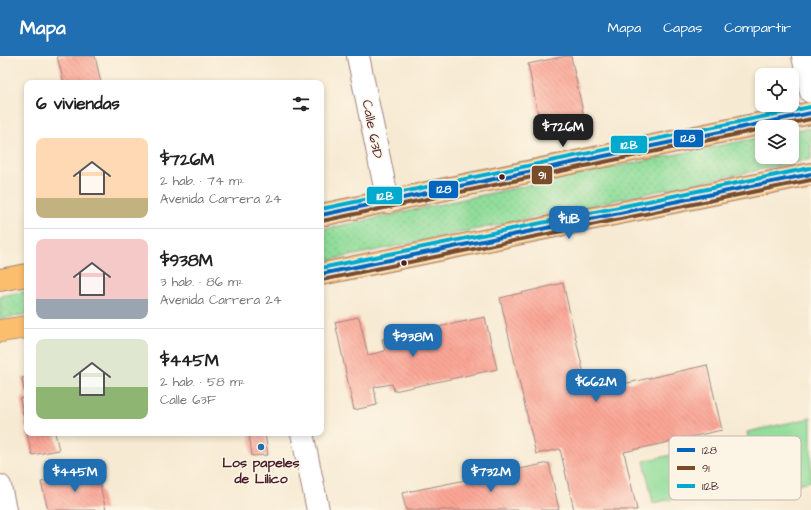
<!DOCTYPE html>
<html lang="es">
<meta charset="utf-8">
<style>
body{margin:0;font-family:"Architects Daughter",sans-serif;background:#f6f6f6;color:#222;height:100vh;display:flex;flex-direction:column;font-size:15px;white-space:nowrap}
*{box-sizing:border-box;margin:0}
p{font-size:13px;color:#767676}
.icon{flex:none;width:22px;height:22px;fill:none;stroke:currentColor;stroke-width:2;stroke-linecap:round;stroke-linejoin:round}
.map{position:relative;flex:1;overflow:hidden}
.panel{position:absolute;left:24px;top:24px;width:300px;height:356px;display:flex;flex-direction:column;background:#fff;border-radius:8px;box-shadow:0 2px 6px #0003}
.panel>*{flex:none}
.tools{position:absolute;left:755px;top:12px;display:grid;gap:8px}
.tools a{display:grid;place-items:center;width:44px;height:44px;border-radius:8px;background:#fff;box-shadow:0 2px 6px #0003;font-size:20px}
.price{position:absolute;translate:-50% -34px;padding:0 9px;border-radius:8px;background:#1f6fb2;color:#fff;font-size:13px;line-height:26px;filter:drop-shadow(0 1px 2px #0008)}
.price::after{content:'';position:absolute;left:50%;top:24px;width:12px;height:9px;margin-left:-6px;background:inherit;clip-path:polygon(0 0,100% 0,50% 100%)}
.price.active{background:#222;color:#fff}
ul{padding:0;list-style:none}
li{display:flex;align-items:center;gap:12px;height:100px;padding:0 12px}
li+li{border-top:1px solid #e0e0e0}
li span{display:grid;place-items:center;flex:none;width:112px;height:80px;border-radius:8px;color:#555}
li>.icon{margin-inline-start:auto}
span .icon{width:48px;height:48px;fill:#fffc;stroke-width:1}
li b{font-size:17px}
h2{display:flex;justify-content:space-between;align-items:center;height:48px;padding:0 12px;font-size:17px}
header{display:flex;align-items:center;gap:24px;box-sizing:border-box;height:56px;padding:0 20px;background:#1f6fb2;color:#fff}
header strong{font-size:19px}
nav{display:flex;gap:22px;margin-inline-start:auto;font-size:14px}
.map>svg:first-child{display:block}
.grass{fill:url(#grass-dots);stroke:#6d7e62}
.park{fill:#90dd9a;stroke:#6d7e62}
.building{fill:url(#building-back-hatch)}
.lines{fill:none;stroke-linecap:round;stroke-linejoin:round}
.minor-casing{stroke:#a0847f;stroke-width:24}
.major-casing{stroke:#a0847f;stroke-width:24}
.minor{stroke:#fff;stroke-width:22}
.major{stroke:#fabe6d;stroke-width:22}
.bus-1-casing{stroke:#fcf5e5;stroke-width:7}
.bus-2-casing{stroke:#fcf5e5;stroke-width:7}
.bus-3-casing{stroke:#fcf5e5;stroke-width:7}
.bus-1{stroke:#0065bd;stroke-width:4}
.bus-2{stroke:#7a4b2a;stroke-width:4}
.bus-3{stroke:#00a9ce;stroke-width:4}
.bus-dot{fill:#4a1f2b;stroke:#fcf5e5;stroke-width:1.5}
.poi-dot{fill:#1f6fb2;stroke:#fcf5e5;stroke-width:1.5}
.labels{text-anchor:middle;stroke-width:3;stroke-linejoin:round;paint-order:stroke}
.street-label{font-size:14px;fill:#4a1f2b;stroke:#fcf5e5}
.poi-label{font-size:14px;font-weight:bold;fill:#4a1f2b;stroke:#fcf5e5}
.key{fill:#fcf5e5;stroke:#c7b5ad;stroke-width:1}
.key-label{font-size:11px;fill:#4a1f2b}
.line-badge{stroke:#fcf5e5;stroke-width:1.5}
.badge-label{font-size:11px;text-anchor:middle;font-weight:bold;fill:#fff}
</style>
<header>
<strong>Mapa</strong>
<nav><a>Mapa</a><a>Capas</a><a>Compartir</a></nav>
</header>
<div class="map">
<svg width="811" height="454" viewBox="0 0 811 454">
<defs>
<pattern id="grass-dots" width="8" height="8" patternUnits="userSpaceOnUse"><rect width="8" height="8" fill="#90dd9a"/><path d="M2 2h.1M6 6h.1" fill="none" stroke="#7ebd85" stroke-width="1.8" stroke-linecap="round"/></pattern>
<pattern id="building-back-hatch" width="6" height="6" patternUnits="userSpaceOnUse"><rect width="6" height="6" fill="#faa696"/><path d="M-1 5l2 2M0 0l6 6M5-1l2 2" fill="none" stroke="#d88e81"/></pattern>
</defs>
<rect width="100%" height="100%" fill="#fcf5e5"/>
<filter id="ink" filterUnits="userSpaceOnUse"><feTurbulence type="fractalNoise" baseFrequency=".025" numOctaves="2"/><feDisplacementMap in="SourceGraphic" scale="8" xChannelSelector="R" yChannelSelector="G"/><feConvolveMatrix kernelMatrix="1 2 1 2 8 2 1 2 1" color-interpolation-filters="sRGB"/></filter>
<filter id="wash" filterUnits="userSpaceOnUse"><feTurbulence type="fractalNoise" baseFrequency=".012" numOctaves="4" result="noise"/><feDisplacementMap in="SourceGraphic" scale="16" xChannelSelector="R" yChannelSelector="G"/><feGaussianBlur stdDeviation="0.9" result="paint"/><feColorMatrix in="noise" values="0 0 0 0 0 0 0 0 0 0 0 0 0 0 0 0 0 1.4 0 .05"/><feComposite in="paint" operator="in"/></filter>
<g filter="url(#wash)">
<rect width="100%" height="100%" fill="#f7ead3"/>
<!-- grass -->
<g class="grass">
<path d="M811 72V103L321 206V174L589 116 762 81V101H792V75Z"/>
<path d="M27 235V258L0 263V240Z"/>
</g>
<!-- park -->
<g class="park">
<path d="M811 362V425L760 435 747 376Z"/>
<path d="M736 385 745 428 653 447 644 405Z"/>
</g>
<g id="blocks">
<!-- building -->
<g class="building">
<path d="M57 0H95L101 27H64Z"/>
<path d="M566 0H571L587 75 543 83 528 8Z"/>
<path d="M563 227 588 336 707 309 722 374 624 396 637 454H574L560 393 536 398 500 242Z"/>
<path d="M359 261 368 299 385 295 382 283 485 261 497 313 394 335 392 328 374 331 377 349 354 354 335 266Z"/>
<path d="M27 321V372H26L20 343 25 341 22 322Z"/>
<path d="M27 377H55L59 394 32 399Z"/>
<path d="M249 377H265L268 399 252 400Z"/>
<path d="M549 407 559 454H406L402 437Z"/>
<path d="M96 413 106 454H48L41 426Z"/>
</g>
</g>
</g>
<g filter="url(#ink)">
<use href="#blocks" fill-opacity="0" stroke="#a0847f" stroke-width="1"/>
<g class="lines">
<!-- minor casing -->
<g class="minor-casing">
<g id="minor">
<path d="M358 0 388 146"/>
<path d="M803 0 811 36"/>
<path d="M302 377 318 454"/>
<path d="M0 430 5 454"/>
</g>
</g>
<!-- major casing -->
<g class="major-casing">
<g id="major">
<path d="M321 159 811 57"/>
<path d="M321 218 811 118"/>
<path d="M0 224 27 219"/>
<path d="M0 275 27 271"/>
</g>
</g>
<!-- minor -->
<use href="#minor" class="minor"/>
<!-- major -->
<use href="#major" class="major"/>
<!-- bus-1 casing -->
<g class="bus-1-casing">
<g id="bus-1">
<path d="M321 159 811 57"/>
<path d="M321 218 811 118"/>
</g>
</g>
<!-- bus-2 casing -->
<g class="bus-2-casing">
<g id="bus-2">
<path d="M773 71 811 63"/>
<path d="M322 165 762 73"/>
<path d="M322 224 811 124"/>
</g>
</g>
<!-- bus-3 casing -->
<g class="bus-3-casing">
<g id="bus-3">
<path d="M321 153 810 51"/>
<path d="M321 212 810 112"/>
</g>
</g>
<!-- bus-1 -->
<use href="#bus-1" class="bus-1"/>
<!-- bus-2 -->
<use href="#bus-2" class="bus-2"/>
<!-- bus-3 -->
<use href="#bus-3" class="bus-3"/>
</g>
</g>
<!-- markers -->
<g class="bus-dot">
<circle cx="502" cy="121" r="3.5"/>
<circle cx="404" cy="207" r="3.5"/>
</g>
<circle class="poi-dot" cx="261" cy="391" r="4"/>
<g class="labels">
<!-- street labels -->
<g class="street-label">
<text transform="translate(373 73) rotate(79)" y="5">Calle 63D</text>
</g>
<!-- poi labels -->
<g class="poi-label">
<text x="261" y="411">Los papeles<tspan x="261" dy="16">de Lilico</tspan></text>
</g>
</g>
<!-- legend -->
<rect x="669" y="380" width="132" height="64" rx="6" class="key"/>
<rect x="677" y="392" width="18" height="4" fill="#0065bd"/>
<rect x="677" y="410" width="18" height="4" fill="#7a4b2a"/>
<rect x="677" y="428" width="18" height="4" fill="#00a9ce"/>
<g class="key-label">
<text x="702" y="398">128</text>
<text x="702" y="416">91</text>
<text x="702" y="434">112B</text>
</g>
<g class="line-badge">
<rect x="673" y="73" width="31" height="19" rx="4" fill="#0065bd"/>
<rect x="610" y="79" width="38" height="19" rx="4" fill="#00a9ce"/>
<rect x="531" y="109" width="22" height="20" rx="4" fill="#7a4b2a"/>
<rect x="428" y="124" width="31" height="19" rx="4" fill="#0065bd"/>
<rect x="366" y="130" width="37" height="19" rx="4" fill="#00a9ce"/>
</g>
<g class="badge-label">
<text x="688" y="86">128</text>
<text x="629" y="93">112B</text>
<text x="542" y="123">91</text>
<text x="444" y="137">128</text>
<text x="385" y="144">112B</text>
</g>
</svg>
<div class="tools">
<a><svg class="icon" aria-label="locate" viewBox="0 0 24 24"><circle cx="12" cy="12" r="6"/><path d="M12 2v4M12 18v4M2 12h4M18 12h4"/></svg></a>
<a><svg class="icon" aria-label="layers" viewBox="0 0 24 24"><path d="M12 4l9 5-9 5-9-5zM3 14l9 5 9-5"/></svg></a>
</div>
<b class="price active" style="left:563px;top:92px">$726M</b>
<b class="price" style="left:569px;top:184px">$1.1B</b>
<b class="price" style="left:413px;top:302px">$938M</b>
<b class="price" style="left:596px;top:347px">$662M</b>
<b class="price" style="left:75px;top:437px">$445M</b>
<b class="price" style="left:491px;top:437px">$732M</b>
<section class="panel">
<h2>6 viviendas<svg class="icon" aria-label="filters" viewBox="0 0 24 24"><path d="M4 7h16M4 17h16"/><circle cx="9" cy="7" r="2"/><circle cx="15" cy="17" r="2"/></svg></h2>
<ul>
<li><span style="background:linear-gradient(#ffd9b3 75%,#c2b280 0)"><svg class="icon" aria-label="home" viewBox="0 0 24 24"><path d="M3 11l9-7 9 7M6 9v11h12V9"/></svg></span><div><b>$726M</b><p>2 hab. · 74 m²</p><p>Avenida Carrera 24</p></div></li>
<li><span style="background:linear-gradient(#f6c9c9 75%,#9aa5b1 0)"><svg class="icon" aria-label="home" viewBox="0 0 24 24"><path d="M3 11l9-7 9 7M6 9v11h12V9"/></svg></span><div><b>$938M</b><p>3 hab. · 86 m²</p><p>Avenida Carrera 24</p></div></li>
<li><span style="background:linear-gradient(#dfe7d0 60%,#8fb573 0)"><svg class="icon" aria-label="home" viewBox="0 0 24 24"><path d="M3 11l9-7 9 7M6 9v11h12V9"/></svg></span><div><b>$445M</b><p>2 hab. · 58 m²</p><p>Calle 63F</p></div></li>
</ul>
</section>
</div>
